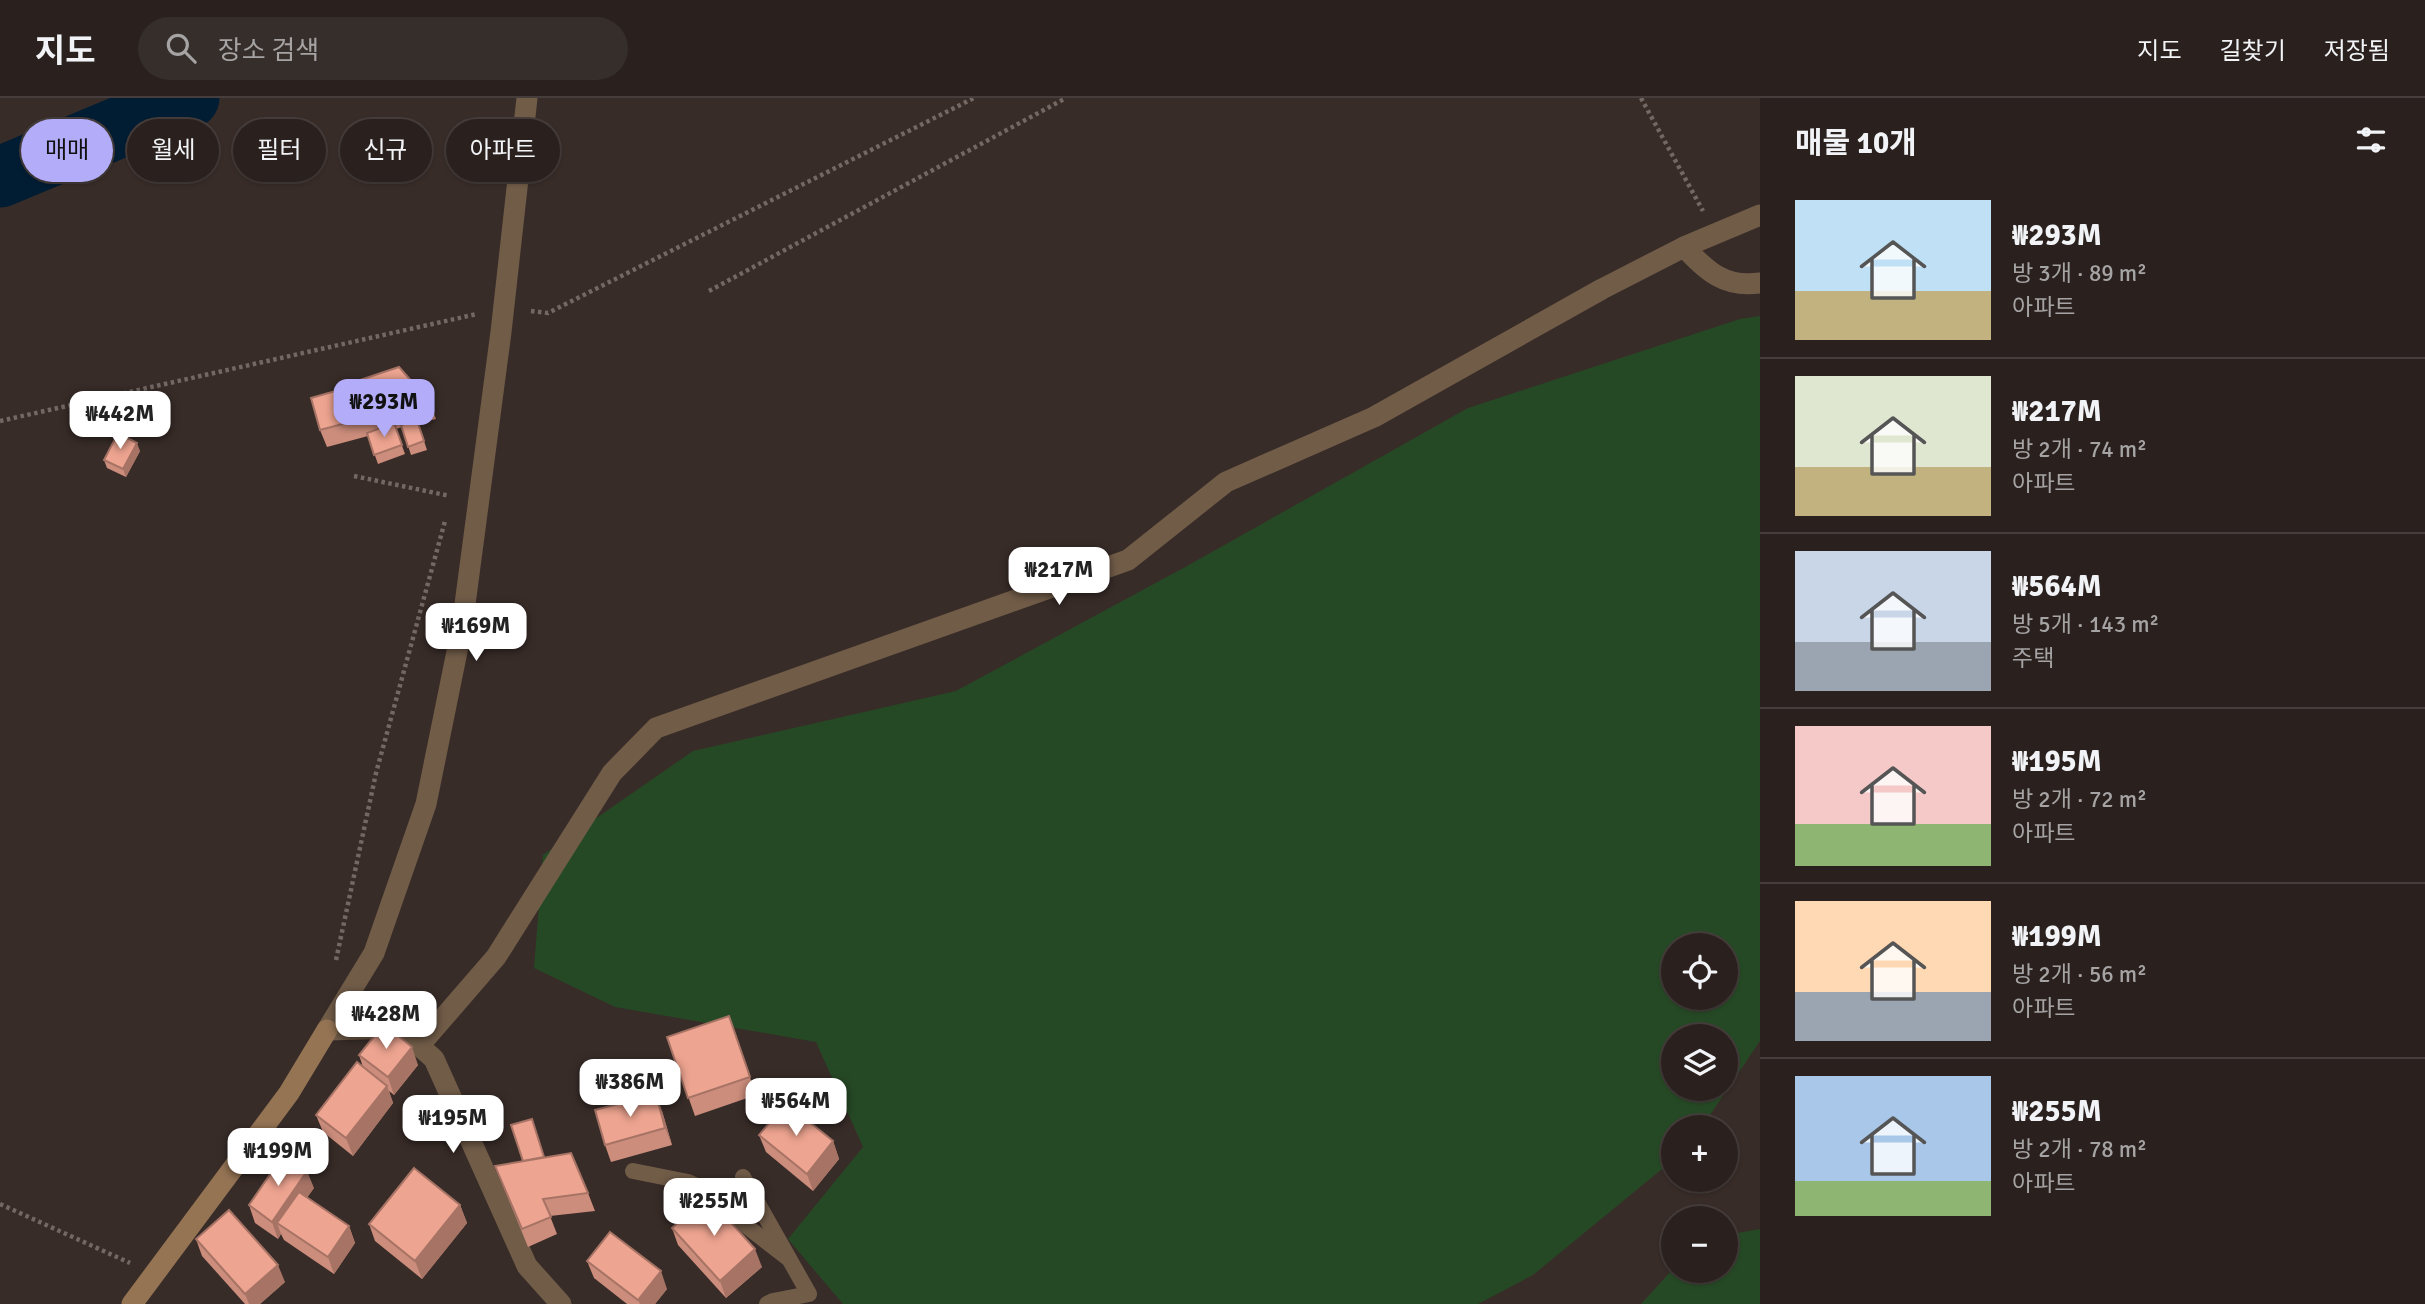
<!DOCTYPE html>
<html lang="ko">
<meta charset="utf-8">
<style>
body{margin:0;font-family:Signika,"Noto Sans KR",sans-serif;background:#362e2b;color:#f1f3f6;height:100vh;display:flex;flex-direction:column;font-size:26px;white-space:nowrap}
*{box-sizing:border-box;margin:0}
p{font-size:23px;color:#a5a3a4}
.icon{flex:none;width:38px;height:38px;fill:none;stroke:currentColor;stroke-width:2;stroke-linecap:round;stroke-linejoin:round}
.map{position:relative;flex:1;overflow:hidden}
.panel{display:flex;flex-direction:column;background:#2a211e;width:665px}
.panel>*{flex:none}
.banner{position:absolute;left:21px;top:21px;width:665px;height:63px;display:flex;gap:14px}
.fabs{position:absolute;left:1661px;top:835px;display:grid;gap:14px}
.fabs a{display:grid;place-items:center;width:77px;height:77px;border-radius:50%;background:#2a211e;box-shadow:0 2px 5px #0004,0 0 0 2px #463e3c;font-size:35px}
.price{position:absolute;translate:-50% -60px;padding:0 16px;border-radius:14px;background:#fff;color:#222;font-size:23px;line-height:46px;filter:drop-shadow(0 2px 4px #0008)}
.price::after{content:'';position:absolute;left:50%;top:42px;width:21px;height:16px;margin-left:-10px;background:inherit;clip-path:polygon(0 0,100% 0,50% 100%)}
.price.selected{background:#b3adf9;color:#111}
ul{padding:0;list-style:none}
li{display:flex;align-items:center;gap:21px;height:175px;padding:0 35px}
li+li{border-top:2px solid #463e3c}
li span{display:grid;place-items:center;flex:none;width:196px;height:140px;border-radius:0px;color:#555}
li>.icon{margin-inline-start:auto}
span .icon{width:84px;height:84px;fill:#fffc;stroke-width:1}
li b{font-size:30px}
h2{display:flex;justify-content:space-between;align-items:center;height:84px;padding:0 35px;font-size:30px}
.pill{padding:0 24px;border-radius:32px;background:#2a211e;box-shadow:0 2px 5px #0004,0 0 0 2px #463e3c;font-size:24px;line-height:63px}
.pill.selected{background:#b3adf9;color:#111}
header{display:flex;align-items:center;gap:42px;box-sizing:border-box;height:98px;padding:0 35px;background:#2a211e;border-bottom:2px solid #463e3c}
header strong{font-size:33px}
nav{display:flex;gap:38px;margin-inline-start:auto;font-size:24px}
.search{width:490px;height:63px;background:#362e2b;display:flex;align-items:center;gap:18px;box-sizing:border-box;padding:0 24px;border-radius:38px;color:#a5a3a4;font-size:26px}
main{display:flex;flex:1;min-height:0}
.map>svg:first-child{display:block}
.green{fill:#264925;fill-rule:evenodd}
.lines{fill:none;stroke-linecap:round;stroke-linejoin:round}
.river{stroke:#011d33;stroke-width:61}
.path{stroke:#736864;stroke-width:4.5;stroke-dasharray:3.5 3.5;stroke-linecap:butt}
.lane{stroke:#715c48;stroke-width:16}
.street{stroke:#715c48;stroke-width:21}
.secondary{stroke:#957454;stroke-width:21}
.wall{fill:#cc8d7c}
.shaded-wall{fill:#a67365}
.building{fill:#eda490;stroke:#a67365;stroke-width:2}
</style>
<header>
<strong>지도</strong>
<div class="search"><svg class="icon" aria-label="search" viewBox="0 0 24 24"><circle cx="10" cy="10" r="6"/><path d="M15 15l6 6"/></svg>장소 검색</div>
<nav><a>지도</a><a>길찾기</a><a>저장됨</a></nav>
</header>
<main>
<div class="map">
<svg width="1760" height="1206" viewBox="0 0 1760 1206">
<rect width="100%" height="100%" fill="#382c28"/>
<!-- green -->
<g class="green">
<path d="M1760 218V943L1702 1029H1673V1062L1533 1177 1478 1206H843L788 1141 863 1049 816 944 615 909 534 870 543 757 693 653 956 593 1187 468 1468 310 1740 221ZM1673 847H1726V900H1673ZM1673 938H1726V990H1673Z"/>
<path d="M1760 1131V1206H1641L1673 1171 1726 1172V1137Z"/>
</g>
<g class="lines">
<!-- river -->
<path class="river" d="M0 79 189 0"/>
<!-- path -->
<g class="path">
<path d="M1641 0 1703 113"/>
<path d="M709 193 1066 0"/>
<path d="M531 213 548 215 974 0"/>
<path d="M0 323 477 216"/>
<path d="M354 378 450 398"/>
<path d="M336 862 376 675 445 423"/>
<path d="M0 1106 130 1165"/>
</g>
<!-- lane -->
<g class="lane">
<path d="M633 1073 688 1084 716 1097 749 1130 789 1161"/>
<path d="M743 1079 809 1196 773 1203 767 1206"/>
</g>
<!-- street -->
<g class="street">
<path d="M1684 149C1707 173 1724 190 1760 185"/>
<path d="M327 932 374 855 426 706 462 529 501 234 527 0"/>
<path d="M327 932 399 930 434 961 527 1168 561 1206"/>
<path d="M419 948 496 859 612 675 656 630 1128 462 1226 384 1374 319 1602 191 1684 149 1760 117"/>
</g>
<!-- secondary -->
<path class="secondary" d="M132 1206 289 995 327 932"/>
</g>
<!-- wall -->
<g class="wall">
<path d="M348 286 429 303 436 321 418 325 427 352 411 357 402 329 396 331 405 356 378 366 368 338 327 349 320 332 349 289Z"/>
<path d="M140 353 126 379 107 370 104 362Z"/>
<path d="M729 918 756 997 695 1018 667 939Z"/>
<path d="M359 957 418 967 394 997 389 993 393 1005 353 1058 323 1034 316 1017 363 969Z"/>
<path d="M662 1013 672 1047 611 1064 605 1047Z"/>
<path d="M532 1021 544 1059 588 1095 595 1113 550 1118 557 1136 528 1149 495 1068 523 1063Z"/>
<path d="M759 1037 833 1043 839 1061 813 1093 766 1054Z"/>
<path d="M314 1090 307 1099 349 1128 355 1145 334 1176 284 1142 281 1136 278 1141 255 1125 249 1107Z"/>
<path d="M460 1107 467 1125 422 1181 375 1143 369 1126Z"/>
<path d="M672 1130 762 1169 726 1200 678 1147Z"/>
<path d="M196 1141 285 1184 260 1206H245L202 1158Z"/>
<path d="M587 1163 667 1191 655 1206H627L594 1180Z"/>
</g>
<!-- shaded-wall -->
<g class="shaded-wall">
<path d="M137 345 140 353 126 379 123 371Z"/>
<path d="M412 949 418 967 394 997 388 979Z"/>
<path d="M387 988 393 1005 353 1058 346 1040Z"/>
<path d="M656 996 662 1013 672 1047 665 1030Z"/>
<path d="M833 1043 839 1061 813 1093 807 1076Z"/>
<path d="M307 1073 314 1090 286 1130 277 1125 281 1136 278 1141 272 1124Z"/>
<path d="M460 1107 467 1125 422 1181 415 1163Z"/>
<path d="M349 1128 355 1145 334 1176 328 1159Z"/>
<path d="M755 1151 762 1169 726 1200 720 1183Z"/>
<path d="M278 1167 285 1184 260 1206H249L245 1196Z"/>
<path d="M661 1173 667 1191 655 1206H640L638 1202Z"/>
</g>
<!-- building -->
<g class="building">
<path d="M399 269 429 303 320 332 311 300 350 289 348 286Z"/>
<path d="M417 322 424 343 408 349 401 327Z"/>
<path d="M394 325 402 347 374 357 367 335Z"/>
<path d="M118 335 137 345 123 371 104 362Z"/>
<path d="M729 918 750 979 688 1000 667 939Z"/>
<path d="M384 926 412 949 388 979 359 957Z"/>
<path d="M357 964 387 988 346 1040 316 1017Z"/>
<path d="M656 996 665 1030 605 1047 595 1012Z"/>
<path d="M786 1005 833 1043 807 1076 759 1037Z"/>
<path d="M532 1021 544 1059 523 1063 511 1027Z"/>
<path d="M571 1055 588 1095 543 1101 551 1119 522 1131 495 1068Z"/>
<path d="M284 1056 307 1073 272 1124 249 1107Z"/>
<path d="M414 1070 460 1107 415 1163 369 1126Z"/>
<path d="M299 1094 349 1128 328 1159 277 1125Z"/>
<path d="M707 1098 755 1151 720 1183 672 1130Z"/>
<path d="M229 1112 278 1167 245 1196 196 1141Z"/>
<path d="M610 1134 661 1173 638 1202 587 1163Z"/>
</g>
</svg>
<div class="fabs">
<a><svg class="icon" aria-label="locate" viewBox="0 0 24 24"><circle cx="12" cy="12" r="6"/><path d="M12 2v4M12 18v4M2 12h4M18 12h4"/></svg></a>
<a><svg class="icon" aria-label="layers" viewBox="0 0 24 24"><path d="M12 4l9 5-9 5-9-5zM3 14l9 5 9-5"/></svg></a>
<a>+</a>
<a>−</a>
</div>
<b class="price selected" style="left:384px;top:341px">₩293M</b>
<b class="price" style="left:120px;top:353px">₩442M</b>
<b class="price" style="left:1059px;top:509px">₩217M</b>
<b class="price" style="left:476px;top:565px">₩169M</b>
<b class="price" style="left:386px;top:953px">₩428M</b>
<b class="price" style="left:630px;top:1021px">₩386M</b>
<b class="price" style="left:796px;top:1040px">₩564M</b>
<b class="price" style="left:453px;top:1057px">₩195M</b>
<b class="price" style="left:278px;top:1090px">₩199M</b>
<b class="price" style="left:714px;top:1140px">₩255M</b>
<div class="banner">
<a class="pill selected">매매</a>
<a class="pill">월세</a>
<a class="pill">필터</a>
<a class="pill">신규</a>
<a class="pill">아파트</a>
</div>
</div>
<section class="panel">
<h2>매물 10개<svg class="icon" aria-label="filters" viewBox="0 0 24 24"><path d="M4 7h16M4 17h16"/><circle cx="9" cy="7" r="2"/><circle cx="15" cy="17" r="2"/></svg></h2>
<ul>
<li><span style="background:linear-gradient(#bfe0f5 65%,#c2b280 0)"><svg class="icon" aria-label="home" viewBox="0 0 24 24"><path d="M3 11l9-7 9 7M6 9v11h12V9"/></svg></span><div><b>₩293M</b><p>방 3개 · 89 m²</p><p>아파트</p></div></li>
<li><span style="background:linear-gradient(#dfe7d0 65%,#c2b280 0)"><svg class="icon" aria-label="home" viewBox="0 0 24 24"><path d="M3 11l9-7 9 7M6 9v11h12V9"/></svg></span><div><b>₩217M</b><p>방 2개 · 74 m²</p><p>아파트</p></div></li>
<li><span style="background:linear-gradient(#c9d6e8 65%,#9aa5b1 0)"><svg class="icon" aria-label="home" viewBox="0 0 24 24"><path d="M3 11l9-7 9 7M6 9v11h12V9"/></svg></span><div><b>₩564M</b><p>방 5개 · 143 m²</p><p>주택</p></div></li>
<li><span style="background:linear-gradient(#f6c9c9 70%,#8fb573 0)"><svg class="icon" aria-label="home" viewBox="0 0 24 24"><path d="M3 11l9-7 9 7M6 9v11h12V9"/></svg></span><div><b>₩195M</b><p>방 2개 · 72 m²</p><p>아파트</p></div></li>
<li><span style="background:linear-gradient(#ffd9b3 65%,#9aa5b1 0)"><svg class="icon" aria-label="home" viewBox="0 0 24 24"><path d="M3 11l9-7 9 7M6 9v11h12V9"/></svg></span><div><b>₩199M</b><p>방 2개 · 56 m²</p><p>아파트</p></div></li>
<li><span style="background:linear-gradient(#a9c7e8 75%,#8fb573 0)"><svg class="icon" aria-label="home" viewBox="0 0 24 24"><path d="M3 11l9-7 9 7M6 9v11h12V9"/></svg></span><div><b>₩255M</b><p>방 2개 · 78 m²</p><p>아파트</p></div></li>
</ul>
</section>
</main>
